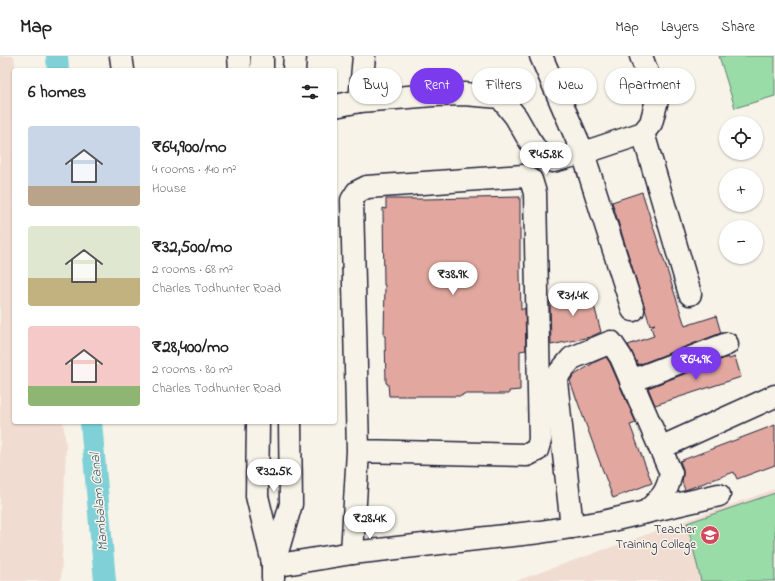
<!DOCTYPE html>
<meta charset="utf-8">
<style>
body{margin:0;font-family:"Indie Flower",sans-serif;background:#f6f6f6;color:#222;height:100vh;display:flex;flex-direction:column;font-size:15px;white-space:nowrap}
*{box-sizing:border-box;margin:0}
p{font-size:13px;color:#767676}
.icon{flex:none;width:22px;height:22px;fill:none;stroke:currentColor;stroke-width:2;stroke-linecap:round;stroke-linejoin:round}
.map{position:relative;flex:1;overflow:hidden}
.side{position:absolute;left:12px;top:12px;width:325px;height:356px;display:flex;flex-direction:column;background:#fff;border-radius:4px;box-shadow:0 1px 3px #0004}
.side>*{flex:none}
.top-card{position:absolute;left:349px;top:12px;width:366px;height:36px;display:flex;gap:8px}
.controls{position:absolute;left:719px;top:60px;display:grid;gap:8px}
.controls a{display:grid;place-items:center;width:44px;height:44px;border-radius:50%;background:#fff;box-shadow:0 1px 3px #0004;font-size:20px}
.price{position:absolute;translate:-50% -34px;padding:0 9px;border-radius:14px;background:#fff;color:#222;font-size:13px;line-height:26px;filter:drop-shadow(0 1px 2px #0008)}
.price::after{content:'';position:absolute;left:50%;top:24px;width:12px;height:9px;margin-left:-6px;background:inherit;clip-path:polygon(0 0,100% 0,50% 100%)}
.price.selected{background:#7c3aed;color:#fff}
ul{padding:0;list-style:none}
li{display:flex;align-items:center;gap:12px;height:100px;padding:0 16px}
li span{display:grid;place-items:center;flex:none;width:112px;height:80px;border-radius:4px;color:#555}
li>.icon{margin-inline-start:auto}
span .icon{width:48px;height:48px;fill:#fffc;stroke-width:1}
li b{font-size:17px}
h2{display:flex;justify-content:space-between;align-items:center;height:48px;padding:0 16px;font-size:17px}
.tag{padding:0 14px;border-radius:18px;background:#fff;box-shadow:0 1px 3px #0004;font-size:14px;line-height:36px}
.tag.selected{background:#7c3aed;color:#fff}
header{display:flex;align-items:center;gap:24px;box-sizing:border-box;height:56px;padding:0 20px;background:#fff;border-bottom:1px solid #e0e0e0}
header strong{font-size:19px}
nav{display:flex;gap:22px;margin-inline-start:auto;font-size:14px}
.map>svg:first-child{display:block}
.built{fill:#f1dcd2}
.green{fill:#9adca7;stroke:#5e7f71}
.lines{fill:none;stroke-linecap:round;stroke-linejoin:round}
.canal{stroke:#7fd0d7;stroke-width:22}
.building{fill:#e2a89f;stroke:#22223b}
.minor-casing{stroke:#22223b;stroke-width:25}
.minor{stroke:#f7f3e8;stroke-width:22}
.labels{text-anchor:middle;stroke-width:3;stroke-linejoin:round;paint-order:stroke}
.poi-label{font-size:13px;fill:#22223b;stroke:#f7f3e8;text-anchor:end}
.water-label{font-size:14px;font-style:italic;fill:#3e566a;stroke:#f7f3e8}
</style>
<header>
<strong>Map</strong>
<nav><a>Map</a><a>Layers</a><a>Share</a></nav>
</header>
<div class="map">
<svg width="775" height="525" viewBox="0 0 775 525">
<rect width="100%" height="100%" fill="#f7f3e8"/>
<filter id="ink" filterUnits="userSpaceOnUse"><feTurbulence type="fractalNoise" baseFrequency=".025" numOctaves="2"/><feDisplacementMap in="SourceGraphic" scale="8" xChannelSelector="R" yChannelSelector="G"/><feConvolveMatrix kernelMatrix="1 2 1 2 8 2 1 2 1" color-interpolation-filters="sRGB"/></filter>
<g filter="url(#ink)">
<!-- built -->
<g class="built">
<path d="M0 0H14L16 14H14V366H63L66 390 61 525H0Z"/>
<path d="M775 433V525H516Z"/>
</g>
<!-- green -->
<g class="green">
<path d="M719 0H775V40L735 52Z"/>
<path d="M775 437V525H701L687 467Z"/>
</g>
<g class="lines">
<!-- canal -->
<g class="canal">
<path d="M57 0 58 14"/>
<path d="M91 366 105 525"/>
</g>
</g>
<!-- building -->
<g class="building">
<path d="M642 136 685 270 716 260 721 277 638 309 628 289 654 280 651 271 655 268 650 269 612 146Z"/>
<path d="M520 141V218L521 254 525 252 526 294 520 295V334L509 335V338H463L462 340H389L388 328 386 327 385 280H384L385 229H384L383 152 386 153V143H426Z"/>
<path d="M589 230 601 276 590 281 551 289 550 244Z"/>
<path d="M606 301 610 307 636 367 630 369 652 427 613 442 570 325 573 320 595 306Z"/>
<path d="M728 301 729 303 735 301 741 321 655 349 648 332Z"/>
<path d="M775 369V409L737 423 734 416 685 434 682 426 683 419V413L680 405Z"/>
</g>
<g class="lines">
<!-- minor casing -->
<g class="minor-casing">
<g id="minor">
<path d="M121 0 123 14"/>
<path d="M239 0 240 14"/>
<path d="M541 0 583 97 633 254"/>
<path d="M262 14V0"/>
<path d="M294 14 295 0"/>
<path d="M360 45 433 39 464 38 500 41 516 61 528 82 540 100 553 105 583 97 643 77 651 67 657 44 641 0"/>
<path d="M335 50 360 45 364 0"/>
<path d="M643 77 690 238"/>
<path d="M631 325 727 288"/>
<path d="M258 366 257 440 273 507"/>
<path d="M660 392 775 340"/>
<path d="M572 471 556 325 560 316 572 302 611 286 621 301 671 417C667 438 661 442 646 456"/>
<path d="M352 497 358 395 352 144 357 136 367 131 523 120 531 124 535 137 540 384 537 394 527 399 358 395"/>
<path d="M273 510 352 497 540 476 603 466 719 439"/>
<path d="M273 522V510L291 448 290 366"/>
</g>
</g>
<!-- minor -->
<use href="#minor" class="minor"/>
</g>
</g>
<!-- icons -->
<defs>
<g id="university-disc" transform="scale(1)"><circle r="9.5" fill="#d1495b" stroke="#f7f3e8"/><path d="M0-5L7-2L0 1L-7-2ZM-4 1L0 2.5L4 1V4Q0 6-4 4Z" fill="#fff"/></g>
</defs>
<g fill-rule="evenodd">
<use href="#university-disc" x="710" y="479"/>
</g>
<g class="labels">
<!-- poi labels -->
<g class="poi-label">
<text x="696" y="477">Teacher<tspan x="696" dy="15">Training College</tspan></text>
</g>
<!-- water labels -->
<g class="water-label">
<text transform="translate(98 446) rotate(-95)" y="5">Mambalam Canal</text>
</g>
</g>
</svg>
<div class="controls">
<a><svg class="icon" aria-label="locate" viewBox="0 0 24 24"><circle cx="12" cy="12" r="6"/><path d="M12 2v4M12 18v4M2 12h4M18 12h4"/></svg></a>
<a>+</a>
<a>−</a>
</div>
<b class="price" style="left:546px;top:120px">₹45.8K</b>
<b class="price" style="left:453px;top:240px">₹38.9K</b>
<b class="price" style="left:573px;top:261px">₹31.4K</b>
<b class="price selected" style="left:696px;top:325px">₹64.9K</b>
<b class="price" style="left:274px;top:437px">₹32.5K</b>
<b class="price" style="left:370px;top:484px">₹28.4K</b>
<div class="top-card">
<a class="tag">Buy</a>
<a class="tag selected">Rent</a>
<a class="tag">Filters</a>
<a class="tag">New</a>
<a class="tag">Apartment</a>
</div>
<section class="side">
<h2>6 homes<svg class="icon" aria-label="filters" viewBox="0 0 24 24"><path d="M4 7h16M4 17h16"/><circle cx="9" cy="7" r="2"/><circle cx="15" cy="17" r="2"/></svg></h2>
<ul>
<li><span style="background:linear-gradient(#c9d6e8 75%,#b9a48a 0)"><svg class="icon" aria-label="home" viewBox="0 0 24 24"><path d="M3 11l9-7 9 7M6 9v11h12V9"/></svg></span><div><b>₹64,900/mo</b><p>4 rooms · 140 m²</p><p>House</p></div></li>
<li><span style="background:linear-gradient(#dfe7d0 65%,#c2b280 0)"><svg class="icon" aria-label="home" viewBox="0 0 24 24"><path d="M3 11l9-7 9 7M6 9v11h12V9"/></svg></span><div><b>₹32,500/mo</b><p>2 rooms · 68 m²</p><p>Charles Todhunter Road</p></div></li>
<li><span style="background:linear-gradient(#f6c9c9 75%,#8fb573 0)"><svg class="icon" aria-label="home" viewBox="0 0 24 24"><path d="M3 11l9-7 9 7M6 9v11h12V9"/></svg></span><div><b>₹28,400/mo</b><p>2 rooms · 80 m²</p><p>Charles Todhunter Road</p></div></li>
</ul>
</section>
</div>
